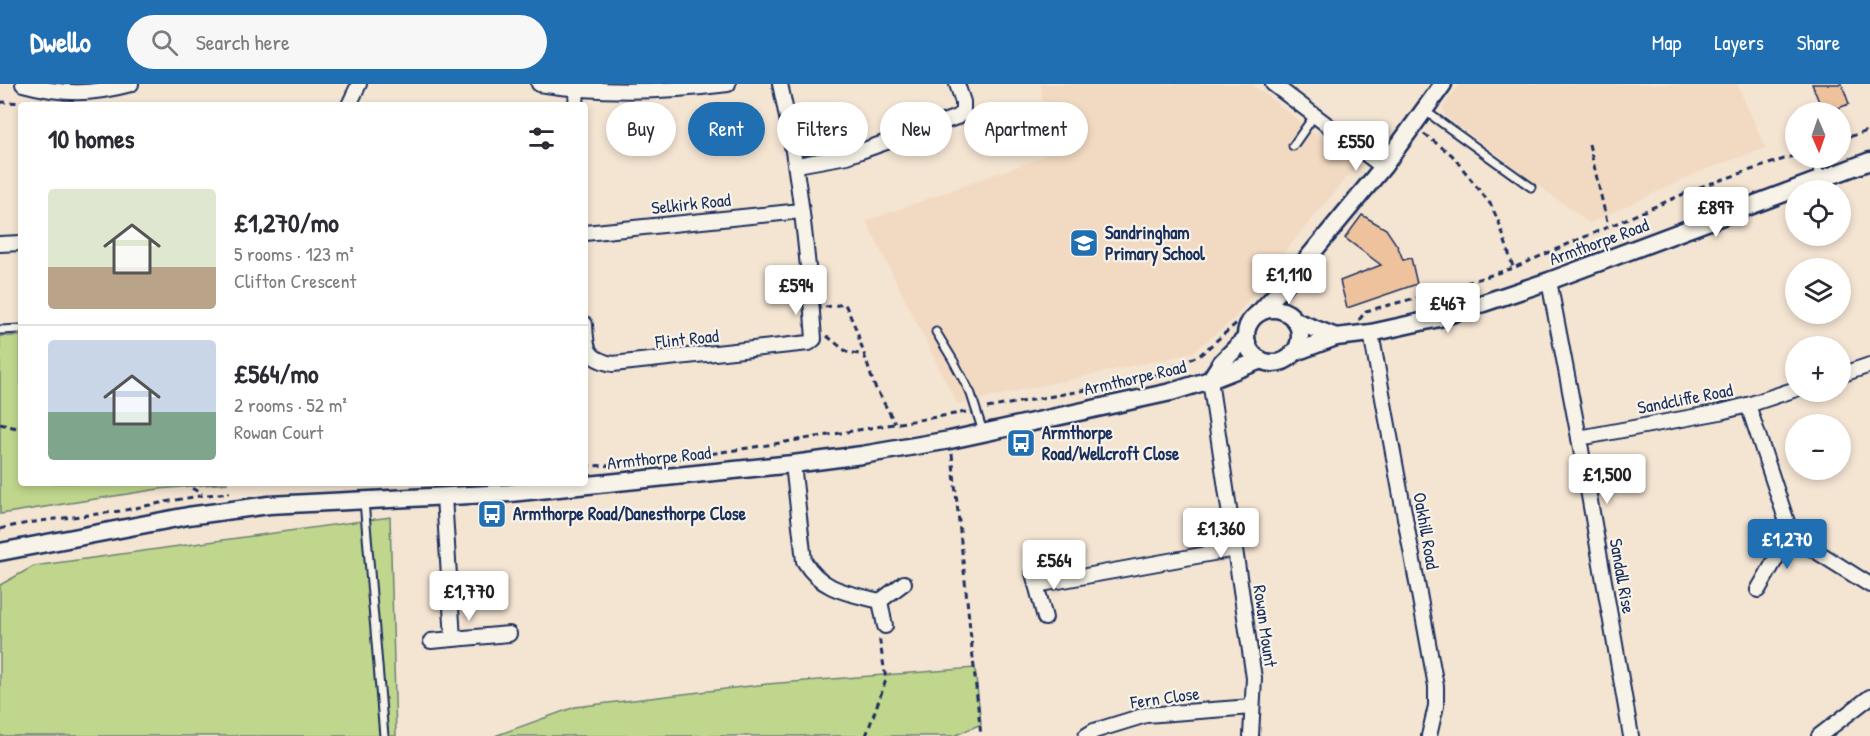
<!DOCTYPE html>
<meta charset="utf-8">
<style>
body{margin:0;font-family:"Patrick Hand",sans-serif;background:#f7f7f7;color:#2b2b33;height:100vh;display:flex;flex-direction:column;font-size:22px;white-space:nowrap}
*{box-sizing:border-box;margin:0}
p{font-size:20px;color:#7c7c81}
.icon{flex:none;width:33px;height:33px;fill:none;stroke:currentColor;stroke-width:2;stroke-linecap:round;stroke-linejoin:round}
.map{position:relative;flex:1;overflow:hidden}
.details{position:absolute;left:18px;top:18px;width:570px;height:384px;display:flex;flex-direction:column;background:#fff;border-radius:6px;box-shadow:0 3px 9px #0003}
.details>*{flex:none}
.hud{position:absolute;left:606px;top:18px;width:570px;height:54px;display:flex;gap:12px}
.needle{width:39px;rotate:178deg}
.tools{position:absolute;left:1785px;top:18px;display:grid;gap:12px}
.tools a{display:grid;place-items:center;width:66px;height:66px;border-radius:50%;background:#fff;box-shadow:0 3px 9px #0003;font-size:30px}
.price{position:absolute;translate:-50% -51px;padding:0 14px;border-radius:6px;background:#fff;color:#222;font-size:20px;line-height:39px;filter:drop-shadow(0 2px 3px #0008)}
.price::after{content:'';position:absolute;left:50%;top:36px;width:18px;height:14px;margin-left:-9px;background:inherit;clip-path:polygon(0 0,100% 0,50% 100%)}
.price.on{background:#1f6fb2;color:#fff}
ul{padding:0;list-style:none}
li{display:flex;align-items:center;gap:18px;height:150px;padding:0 30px}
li+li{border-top:2px solid #e1e1e2}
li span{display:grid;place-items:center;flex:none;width:168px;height:120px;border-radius:6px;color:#555}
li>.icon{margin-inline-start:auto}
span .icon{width:72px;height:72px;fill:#fffc;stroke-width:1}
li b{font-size:26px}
h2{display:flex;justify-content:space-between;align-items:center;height:72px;padding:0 30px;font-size:26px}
.pill{padding:0 21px;border-radius:27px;background:#fff;box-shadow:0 3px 9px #0003;font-size:21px;line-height:54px}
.pill.on{background:#1f6fb2;color:#fff}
header{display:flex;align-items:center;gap:36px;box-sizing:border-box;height:84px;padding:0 30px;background:#1f6fb2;color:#fff}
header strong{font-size:28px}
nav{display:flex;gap:33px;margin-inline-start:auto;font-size:21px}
.search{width:420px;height:54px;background:#f7f7f7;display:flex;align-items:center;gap:15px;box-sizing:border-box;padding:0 21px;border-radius:33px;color:#7c7c81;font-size:22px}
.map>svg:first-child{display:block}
.built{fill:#f2dac2}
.green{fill:#bfd68c;stroke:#6d8275;stroke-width:1.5}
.building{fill:#edc29d;stroke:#1b2f5e;stroke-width:1.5}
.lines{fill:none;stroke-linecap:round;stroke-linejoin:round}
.service-casing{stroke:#1b2f5e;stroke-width:11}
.minor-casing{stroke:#1b2f5e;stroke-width:18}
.tertiary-casing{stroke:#1b2f5e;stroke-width:21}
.path{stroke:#1b2f5e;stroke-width:3;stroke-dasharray:6 4.5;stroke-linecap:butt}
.service{stroke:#f7f3e8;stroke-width:7}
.minor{stroke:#f7f3e8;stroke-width:14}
.tertiary{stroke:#f7f3e8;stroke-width:16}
.labels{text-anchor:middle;stroke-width:4.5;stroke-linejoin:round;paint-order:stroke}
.street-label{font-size:18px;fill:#1b2f5e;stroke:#f7f3e8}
.poi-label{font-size:18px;font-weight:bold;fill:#1b2f5e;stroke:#f7f3e8;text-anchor:start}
</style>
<header>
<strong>Dwello</strong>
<div class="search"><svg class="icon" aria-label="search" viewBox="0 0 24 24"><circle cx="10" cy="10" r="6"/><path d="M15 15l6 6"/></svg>Search here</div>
<nav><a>Map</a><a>Layers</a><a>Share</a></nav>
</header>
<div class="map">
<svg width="1870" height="652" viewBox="0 0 1870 652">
<rect width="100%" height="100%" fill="#f4e4d2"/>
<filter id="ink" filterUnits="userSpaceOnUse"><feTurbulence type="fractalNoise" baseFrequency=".0167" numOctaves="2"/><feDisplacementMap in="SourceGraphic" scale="12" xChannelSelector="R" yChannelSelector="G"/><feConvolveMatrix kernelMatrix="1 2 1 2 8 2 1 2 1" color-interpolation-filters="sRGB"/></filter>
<g filter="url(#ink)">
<!-- built -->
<g class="built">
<path d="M1041 0H1252L1357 82 1273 181 1236 233 1192 269 957 320 866 137 1046 72Z"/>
<path d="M1460 0H1737L1766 64 1704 86 1589 139 1444 31 1443 23Z"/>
</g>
<!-- green -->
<g class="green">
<path d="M0 252H21V399H228L159 405 0 430Z"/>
<path d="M390 433 396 652H0V501L34 482Z"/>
<path d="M975 584 981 640 954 652H495L575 623 767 600Z"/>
</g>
<!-- building -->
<g class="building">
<path d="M1812 0H1842L1849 20 1828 28H1823Z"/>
<path d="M1362 131 1386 145 1398 163 1403 176 1411 174 1417 200 1347 224 1340 197 1381 181 1345 154Z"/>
</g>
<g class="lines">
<!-- service casing -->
<g class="service-casing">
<g id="service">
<path d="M1424 26 1531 103"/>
<path d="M1293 62 1314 32"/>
<path d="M1813 74 1822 95"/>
<path d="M0 246 21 245"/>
<path d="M936 248 953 276 971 310 983 348"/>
<path d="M364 417 384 652"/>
</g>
</g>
<!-- minor casing -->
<g class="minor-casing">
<g id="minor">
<path d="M23 0C64 11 90 11 131 0"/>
<path d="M539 0C602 10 665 8 728 0"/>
<path d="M1273 0 1383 83"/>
<path d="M349 21 359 0"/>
<path d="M576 21 577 5"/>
<path d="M797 81 847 72 957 33 963 28V18L957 0"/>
<path d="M585 149 801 127"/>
<path d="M0 160 21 159"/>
<path d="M1549 197 1579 354 1631 652"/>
<path d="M585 240C586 264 586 275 613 280L809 259 814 255C808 169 799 84 780 0"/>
<path d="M1371 249 1436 602V622L1429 652"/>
<path d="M1840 291 1870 281"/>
<path d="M1210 296 1254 594 1251 652"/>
<path d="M1748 321 1787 438 1793 449 1803 459 1870 501"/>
<path d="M1579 354 1720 328 1748 321 1796 305"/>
<path d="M793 380 804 477C822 507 848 509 880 517"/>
<path d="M444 413 453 555"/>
<path d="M1033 489 1045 534"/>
<path d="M1036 501 1235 465"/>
<path d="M1758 506 1786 457 1793 449"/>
<path d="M885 542 880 517 904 499"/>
<path d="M431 557 509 550"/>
<path d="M1086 652 1094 647 1146 631 1252 623"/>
<path d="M1819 652 1870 613"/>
</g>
</g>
<!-- tertiary casing -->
<g class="tertiary-casing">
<g id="tertiary">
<circle cx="1273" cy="252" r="27"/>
<path d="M1260 228 1293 192 1383 83 1443 0"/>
<path d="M1295 237 1336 253"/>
<path d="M1293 269 1336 253 1371 249 1439 234 1549 197 1870 77"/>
<path d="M1210 296 1221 279 1246 254"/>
<path d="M0 468 188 432 269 421 510 409 793 380 862 371 950 356 1171 308 1210 296 1261 276"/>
</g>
</g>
<!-- path -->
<g class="path">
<path d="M0 18 40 19"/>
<path d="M1424 50 1452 71 1491 121 1500 141 1513 183"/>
<path d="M1840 56 1870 46"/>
<path d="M1589 60 1608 142"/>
<path d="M825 223 845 220 856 245 874 301 895 339"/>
<path d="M1359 236 1366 227 1435 209 1513 184 1700 103 1796 71"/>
<path d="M827 252 847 268 865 271"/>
<path d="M987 324 1147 295 1200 271 1239 237 1244 230"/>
<path d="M0 340 21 345"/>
<path d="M952 370 981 652"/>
<path d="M670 376 774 360 966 328"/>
<path d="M585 382 622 381"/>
<path d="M183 399 202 410"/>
<path d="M348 400 361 399"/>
<path d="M0 445C39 435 80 433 120 427 157 420 193 411 230 409"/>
<path d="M866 652 886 596 879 552"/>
</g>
<!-- service -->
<use href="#service" class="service"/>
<!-- minor -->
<use href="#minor" class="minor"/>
<!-- tertiary -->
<use href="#tertiary" class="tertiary"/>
</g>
</g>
<!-- icons -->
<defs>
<g id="school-square" transform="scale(1.5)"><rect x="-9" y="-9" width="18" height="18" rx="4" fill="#1f6fb2" stroke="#f7f3e8"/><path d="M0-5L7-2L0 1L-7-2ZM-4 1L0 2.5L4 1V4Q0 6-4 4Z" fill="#fff"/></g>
<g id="bus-square" transform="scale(1.5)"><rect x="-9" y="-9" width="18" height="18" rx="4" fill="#1f6fb2" stroke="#f7f3e8"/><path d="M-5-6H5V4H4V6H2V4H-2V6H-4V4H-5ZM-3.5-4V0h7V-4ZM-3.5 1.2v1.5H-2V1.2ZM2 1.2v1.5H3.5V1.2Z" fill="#fff"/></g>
</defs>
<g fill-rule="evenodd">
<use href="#school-square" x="1084" y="159"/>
<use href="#bus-square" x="1021" y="359"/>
<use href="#bus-square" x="492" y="430"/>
</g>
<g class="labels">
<!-- street labels -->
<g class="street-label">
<text transform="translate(691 120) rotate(-6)" y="6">Selkirk Road</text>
<text transform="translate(1599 158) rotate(-20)" y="6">Armthorpe Road</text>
<text transform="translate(687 255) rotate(-6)" y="6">Flint Road</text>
<text transform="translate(1135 294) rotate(-13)" y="6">Armthorpe Road</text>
<text transform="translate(1685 315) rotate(-11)" y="6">Sandcliffe Road</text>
<text transform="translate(659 374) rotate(-6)" y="6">Armthorpe Road</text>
<text transform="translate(1426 447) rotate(80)" y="6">Oakhill Road</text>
<text transform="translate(1622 492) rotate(80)" y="6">Sandall Rise</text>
<text transform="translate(1265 542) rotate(82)" y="6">Rowan Mount</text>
<text transform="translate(1165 614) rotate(-8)" y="6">Fern Close</text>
</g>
<!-- poi labels -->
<g class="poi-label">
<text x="1105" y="155">Sandringham<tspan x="1105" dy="21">Primary School</tspan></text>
<text x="1042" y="355">Armthorpe<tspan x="1042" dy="21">Road/Wellcroft Close</tspan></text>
<text x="513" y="436">Armthorpe Road/Danesthorpe Close</text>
</g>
</g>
</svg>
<div class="tools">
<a><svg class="needle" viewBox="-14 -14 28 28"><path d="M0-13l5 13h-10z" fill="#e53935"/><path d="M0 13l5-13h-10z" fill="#7c7c81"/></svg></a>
<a><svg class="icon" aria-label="locate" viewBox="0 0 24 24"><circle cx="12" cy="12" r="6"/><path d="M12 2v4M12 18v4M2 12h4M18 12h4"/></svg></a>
<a><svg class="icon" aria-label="layers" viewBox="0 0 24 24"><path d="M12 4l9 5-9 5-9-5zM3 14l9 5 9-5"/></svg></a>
<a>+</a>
<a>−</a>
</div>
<b class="price" style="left:1356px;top:88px">£550</b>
<b class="price" style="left:1716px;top:154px">£897</b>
<b class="price" style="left:1289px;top:221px">£1,110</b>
<b class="price" style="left:796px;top:232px">£594</b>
<b class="price" style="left:1448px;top:250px">£467</b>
<b class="price" style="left:1607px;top:421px">£1,500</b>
<b class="price" style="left:1221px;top:475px">£1,360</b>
<b class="price on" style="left:1787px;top:486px">£1,270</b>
<b class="price" style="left:1054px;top:507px">£564</b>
<b class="price" style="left:469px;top:538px">£1,770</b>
<div class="hud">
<a class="pill">Buy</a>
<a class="pill on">Rent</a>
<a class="pill">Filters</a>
<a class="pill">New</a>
<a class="pill">Apartment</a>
</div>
<section class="details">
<h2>10 homes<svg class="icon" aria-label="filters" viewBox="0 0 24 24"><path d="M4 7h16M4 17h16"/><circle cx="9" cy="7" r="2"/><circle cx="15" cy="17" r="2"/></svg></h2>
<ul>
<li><span style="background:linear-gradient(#dfe7d0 65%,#b9a48a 0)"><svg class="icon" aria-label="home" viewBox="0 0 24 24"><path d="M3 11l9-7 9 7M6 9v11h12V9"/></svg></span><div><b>£1,270/mo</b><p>5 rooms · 123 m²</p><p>Clifton Crescent</p></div></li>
<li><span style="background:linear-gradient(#c9d6e8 60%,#7fa58c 0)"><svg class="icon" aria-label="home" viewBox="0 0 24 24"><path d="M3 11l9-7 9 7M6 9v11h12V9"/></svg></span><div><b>£564/mo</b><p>2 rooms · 52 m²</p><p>Rowan Court</p></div></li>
</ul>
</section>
</div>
